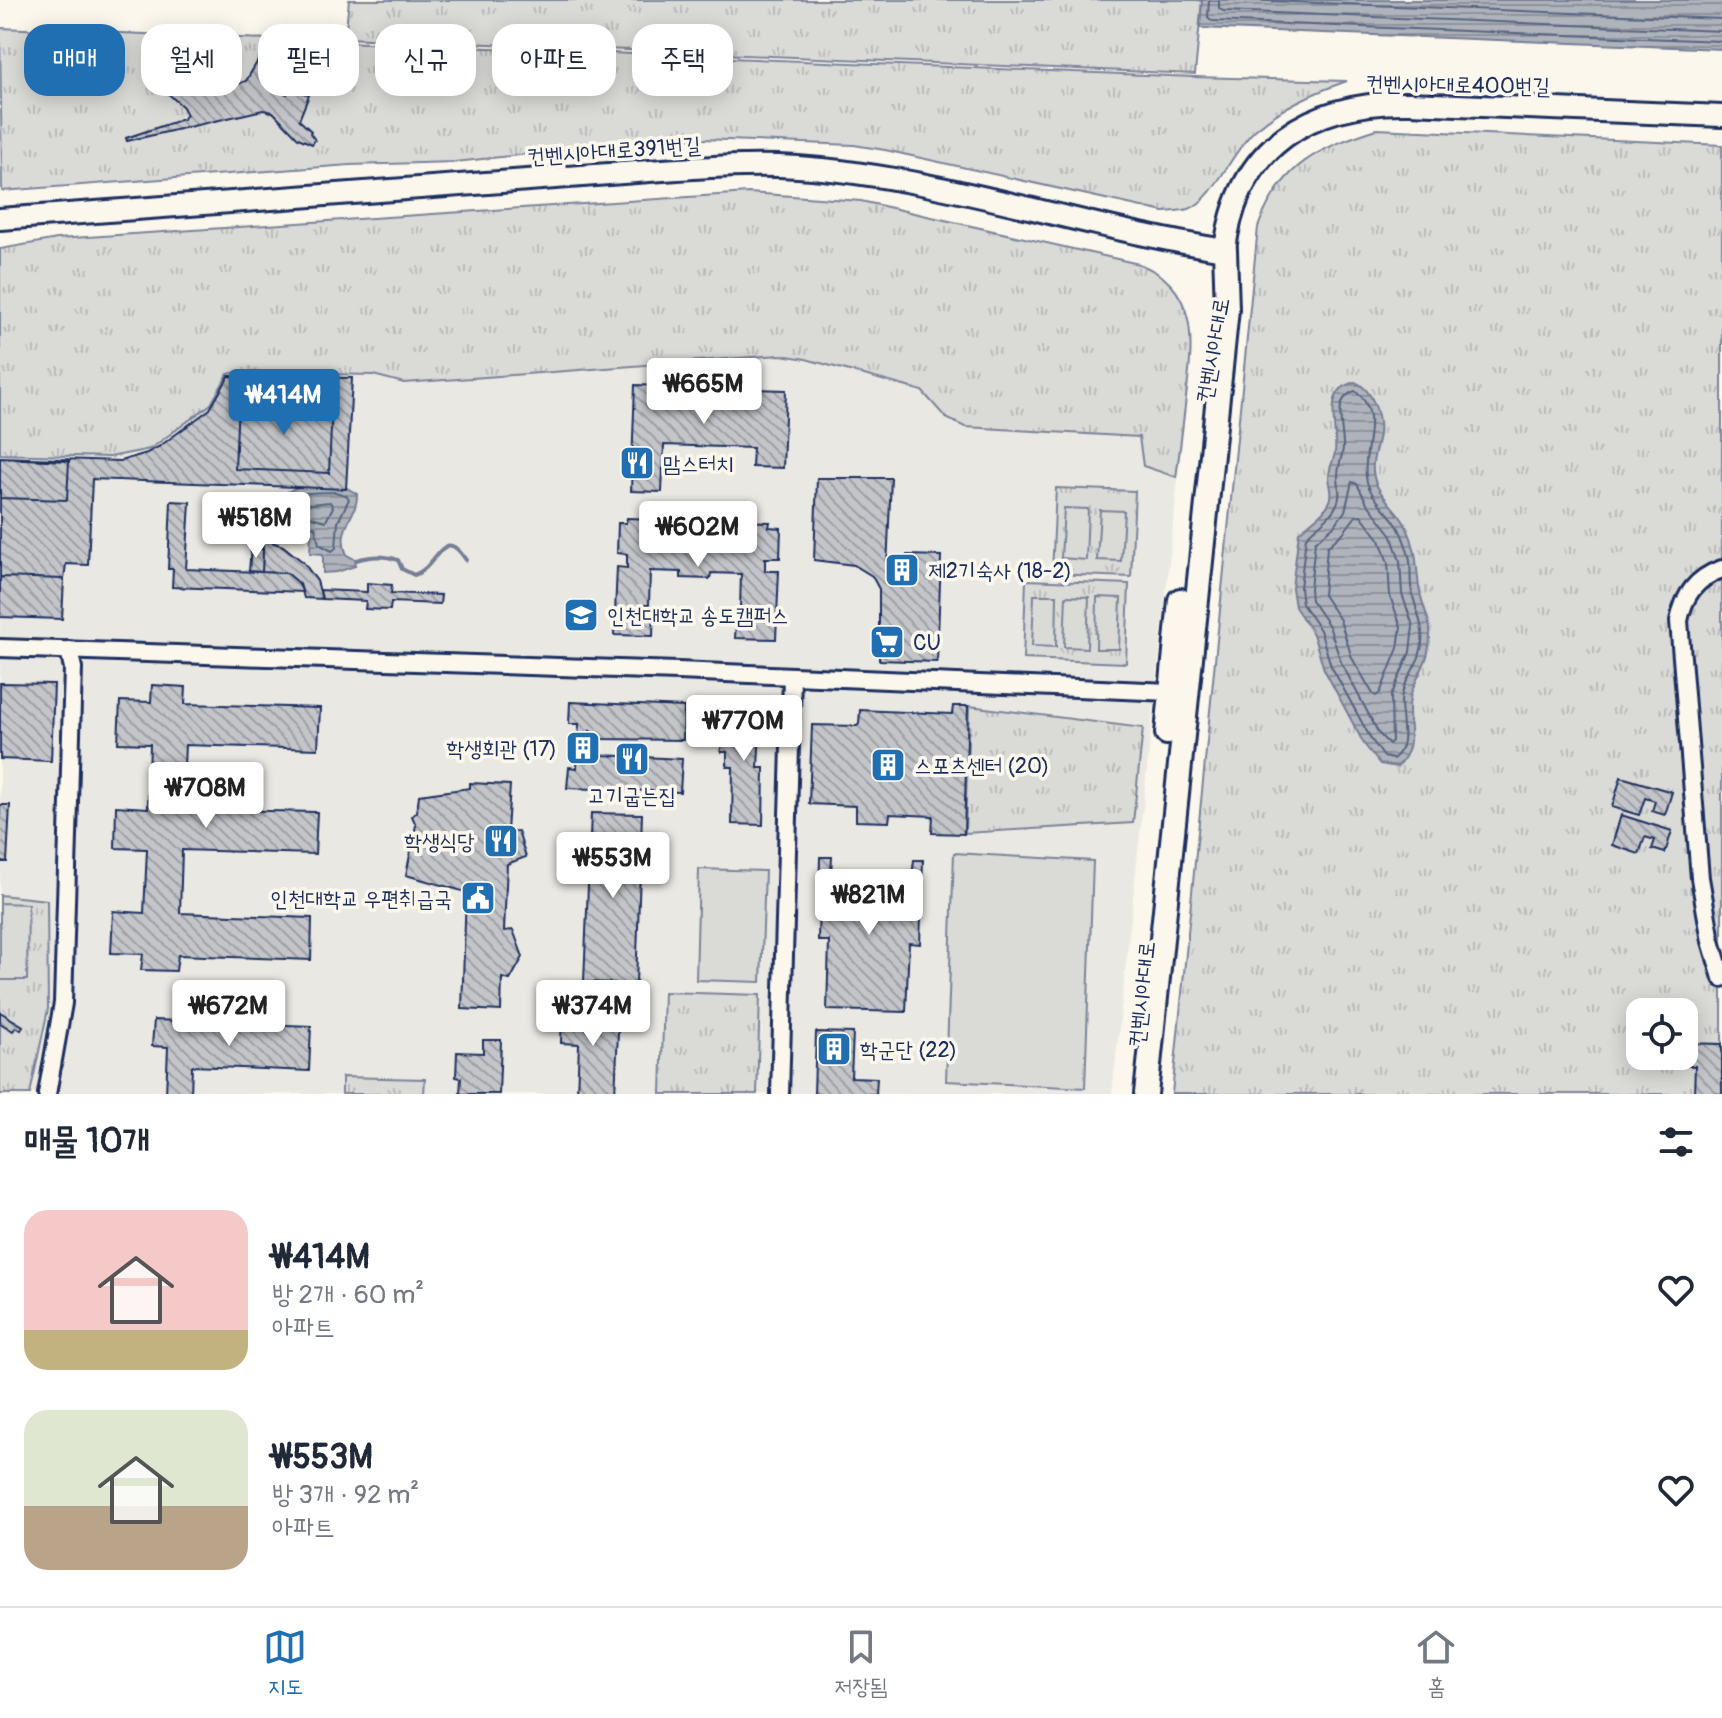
<!DOCTYPE html>
<html lang="ko">
<meta charset="utf-8">
<style>
body{margin:0;font-family:Pangolin,"Poor Story",sans-serif;background:#f2f2f3;color:#1f2937;height:100vh;display:flex;flex-direction:column;font-size:30px;white-space:nowrap}
*{box-sizing:border-box;margin:0}
p{font-size:26px;color:#747a83}
.icon{flex:none;width:44px;height:44px;fill:none;stroke:currentColor;stroke-width:2;stroke-linecap:round;stroke-linejoin:round}
.map{position:relative;height:1094px;overflow:hidden}
.details{display:flex;flex-direction:column;background:#fff;flex:1}
.details>*{flex:none}
.top-card{position:absolute;left:24px;top:24px;width:800px;height:72px;display:flex;gap:16px}
.buttons{position:absolute;left:1626px;top:998px;display:grid;gap:16px}
.buttons a{display:grid;place-items:center;width:72px;height:72px;border-radius:16px;background:#fff;box-shadow:0 4px 20px #0003;font-size:40px}
.price{position:absolute;translate:-50% -68px;padding:0 18px;border-radius:8px;background:#fff;color:#222;font-size:26px;line-height:52px;filter:drop-shadow(0 2px 4px #0008)}
.price::after{content:'';position:absolute;left:50%;top:48px;width:24px;height:18px;margin-left:-12px;background:inherit;clip-path:polygon(0 0,100% 0,50% 100%)}
.price.active{background:#1f6fb2;color:#fff}
ul{padding:0;list-style:none}
li{display:flex;align-items:center;gap:24px;height:200px;padding:0 24px}
li span{display:grid;place-items:center;flex:none;width:224px;height:160px;border-radius:24px;color:#555}
li>.icon{margin-inline-start:auto}
span .icon{width:96px;height:96px;fill:#fffc;stroke-width:1}
li b{font-size:34px}
h2{display:flex;justify-content:space-between;align-items:center;height:96px;padding:0 24px;font-size:34px}
.chip{padding:0 28px;border-radius:24px;background:#fff;box-shadow:0 4px 20px #0003;font-size:28px;line-height:72px}
.chip.active{background:#1f6fb2;color:#fff}
.menu{display:flex;justify-content:space-around;align-items:center;height:112px;border-top:2px solid #e0e1e3;background:#fff;font-size:22px;color:#747a83}
.menu a{display:grid;justify-items:center;gap:4px}
.menu .active{color:#1f6fb2}
.map>svg:first-child{display:block}
.built{fill:#eae8e2}
.grass{fill:url(#grass-tufts);stroke:#7a849a;stroke-width:2;fill-rule:evenodd}
.garden{fill:#dadad7;stroke:#7a849a;stroke-width:2}
.water{fill:url(#water-rules);stroke:#747e96;stroke-width:2}
.lines{fill:none;stroke-linecap:round;stroke-linejoin:round}
.shore{stroke:#566483;stroke-width:2}
.stream{stroke:#747e96;stroke-width:4}
.building{fill:url(#building-back-hatch);stroke:#1b2f5e;stroke-width:2}
.minor-casing{stroke:#1b2f5e;stroke-width:22}
.tertiary-casing{stroke:#1b2f5e;stroke-width:26}
.secondary-casing{stroke:#1b2f5e;stroke-width:28}
.minor{stroke:#fbf7ec;stroke-width:16}
.tertiary{stroke:#fbf7ec;stroke-width:20}
.secondary{stroke:#fbf7ec;stroke-width:22}
.labels{text-anchor:middle;stroke-width:7;stroke-linejoin:round;paint-order:stroke}
.street-label{font-size:22px;fill:#1b2f5e;stroke:#fbf7ec}
.poi-label{font-size:22px;fill:#1b2f5e;stroke:#fbf7ec;text-anchor:start}
</style>
<div class="map">
<svg width="1722" height="1094" viewBox="0 0 1722 1094">
<defs>
<pattern id="grass-tufts" width="24" height="20" patternUnits="userSpaceOnUse" patternTransform="scale(2)"><rect width="24" height="20" fill="#dadad7"/><path d="M3 7l-1-3M5 7V3M7 7l1-3M15 17l-1-3M17 17v-4M19 17l1-3" fill="none" stroke="#babbbb"/></pattern>
<pattern id="water-rules" width="6" height="5" patternUnits="userSpaceOnUse" patternTransform="scale(2)"><rect width="6" height="5" fill="#afb3bb"/><path d="M0 2.5h6" fill="none" stroke="#8e929b"/></pattern>
<pattern id="building-back-hatch" width="6" height="6" patternUnits="userSpaceOnUse" patternTransform="scale(2)"><rect width="6" height="6" fill="#c3c5c9"/><path d="M-1 5l2 2M0 0l6 6M5-1l2 2" fill="none" stroke="#9ea0a6"/></pattern>
</defs>
<rect width="100%" height="100%" fill="#fbf7ec"/>
<filter id="ink" filterUnits="userSpaceOnUse"><feTurbulence type="fractalNoise" baseFrequency=".0125" numOctaves="2"/><feDisplacementMap in="SourceGraphic" scale="16" xChannelSelector="R" yChannelSelector="G"/><feConvolveMatrix kernelMatrix="1 2 1 2 8 2 1 2 1" color-interpolation-filters="sRGB"/></filter>
<g filter="url(#ink)">
<!-- built -->
<path class="built" d="M749 193 861 201 1139 264 1156 271 1170 283 1184 304 1190 323 1192 349 1112 1094H0V249L57 239Z"/>
<!-- grass -->
<g class="grass">
<path d="M349 0H1202L1195 74 345 38Z"/>
<path d="M0 28 1193 77 1347 81C1313 93 1283 106 1255 130 1231 152 1215 199 1189 209 1181 211 1172 211 1164 212L885 150 854 145 675 138 455 162 350 165 2 191Z"/>
<path d="M1377 129 1722 145V1094H1172L1258 227C1281 165 1318 148 1377 129ZM1640 1012H1684V1056H1640Z"/>
<path d="M749 193 861 201 1139 264C1200 287 1193 344 1186 397 1183 423 1180 450 1176 477L1143 466 1139 437 965 427 946 418 922 391 806 359 781 355 404 383 373 375 239 372 228 374 211 404 150 449 110 457 0 454V249L57 239Z"/>
<path d="M1056 488 1135 491 1131 577 1052 574Z"/>
<path d="M1026 580 1129 584 1126 663 1023 659Z"/>
<path d="M969 706 1143 728 1133 823 965 833Z"/>
<path d="M0 895 47 900 48 1009 30 1094H0Z"/>
<path d="M664 992 760 995 757 1094H661Z"/>
<path d="M342 1077 425 1079 424 1094H342Z"/>
</g>
<!-- garden -->
<g class="garden">
<path d="M1064 508 1088 509 1086 560 1061 558Z"/>
<path d="M1100 510 1124 511 1121 561 1097 560Z"/>
<path d="M1034 595H1057L1056 647 1032 646Z"/>
<path d="M1066 596 1089 597 1087 648 1064 647Z"/>
<path d="M1097 597 1121 598 1119 649H1096Z"/>
<path d="M954 853 1093 861 1085 1088 946 1081Z"/>
<path d="M699 869 765 871 761 982 696 980Z"/>
<path d="M0 903 28 904 27 980H0Z"/>
</g>
<!-- water -->
<g class="water">
<path d="M1197 0H1722V49L1200 28 1202 1Z"/>
<path d="M1355 382C1373 389 1381 417 1379 434 1377 448 1370 463 1374 477 1378 497 1399 509 1407 528 1417 549 1416 565 1419 587 1423 615 1435 619 1428 652 1425 668 1413 682 1410 698 1405 724 1420 744 1397 767L1380 764 1364 744 1324 669 1313 634 1295 607 1292 588 1299 532C1309 523 1325 513 1330 501 1334 492 1329 485 1329 476 1329 468 1334 460 1335 452 1338 427 1321 390 1355 382Z"/>
<path d="M304 485H342L357 494C358 517 335 528 347 555L356 560 355 566 337 572 323 573V554L310 553 311 533 289 532V524H272C273 500 282 492 304 485Z"/>
</g>
<g class="lines">
<!-- shore -->
<g class="shore">
<path d="M1209 0 1208 17 1212 21 1722 41"/>
<path d="M1219 0V8L1223 11 1722 31"/>
<path d="M1243 0 1722 19"/>
<path d="M1355 391C1384 412 1362 448 1366 477 1368 495 1385 508 1395 522 1402 532 1406 545 1409 556 1412 567 1409 580 1412 592 1417 615 1428 632 1419 657 1413 672 1401 686 1401 702 1401 720 1410 747 1393 759L1384 757 1371 739 1331 666 1320 630 1302 604 1300 588 1306 537C1316 526 1331 518 1337 504 1341 496 1339 487 1338 479 1337 469 1342 458 1343 448 1344 429 1331 398 1355 391Z"/>
<path d="M1352 482 1357 484 1367 503 1391 534 1400 561 1402 594 1413 626 1410 652 1391 696 1392 741 1389 744 1379 734 1341 662 1329 626 1311 600 1310 589 1315 542 1335 525 1345 511Z"/>
<path d="M335 492 346 495 349 499 338 522 336 548 332 551 319 544 315 527 299 525 292 517 283 516 280 512C290 489 313 493 335 492Z"/>
<path d="M330 502 333 507 326 521 304 515 299 509 301 505Z"/>
<path d="M1361 515 1380 540 1388 563 1390 596 1401 627 1398 648 1380 693 1376 696 1373 694 1352 658 1340 620 1323 595 1327 547 1343 533 1356 516Z"/>
</g>
<!-- stream -->
<path class="stream" d="M356 560C369 556 385 555 398 560L402 569 414 575C439 567 442 523 466 560"/>
</g>
<!-- building -->
<g class="building">
<path d="M266 47 302 62 283 92 287 94 290 88 309 95 299 120 311 131 310 133 315 140 312 144 298 138 273 112 263 110 127 141 126 138 183 119 187 115 183 107 153 80 178 73 177 66 213 57 219 91 246 81Z"/>
<path d="M229 376 352 378 346 489 92 479 88 565 66 564 64 580 0 578V457L120 461 147 453 160 446 210 409Z"/>
<path d="M635 385 786 390 783 468 752 467 753 448 664 445 662 492 631 491Z"/>
<path d="M238 402 332 405 329 473 235 469Z"/>
<path d="M0 458 69 461 67 500 0 498Z"/>
<path d="M817 478H891L887 568H906L907 555 941 556 937 662 879 660V589L872 576 854 565 814 560Z"/>
<path d="M171 501 190 502 186 569 287 573 295 577 303 592 172 587 173 569H168Z"/>
<path d="M627 518 686 520V525L710 526V520L770 522 769 527 781 528 780 558H765V571H779L776 639 735 638 737 610H750L740 608 741 574 711 573 710 579 681 578V572L650 571 649 605H641V607H654L653 636 614 635 617 567 627 568V554L617 553 618 523H626Z"/>
<path d="M263 539 283 546 303 562 317 581 322 599 304 598 300 584 287 573 262 572Z"/>
<path d="M251 548 263 549 262 572 249 571Z"/>
<path d="M0 577 64 579 62 619 0 617Z"/>
<path d="M367 583 392 585 391 593 441 595 440 604 391 602 390 610 365 609 366 601 322 599 320 590 367 592Z"/>
<path d="M0 683 54 684 51 761 0 759Z"/>
<path d="M152 685 186 687 185 704 320 708 318 749 185 745 182 809 317 812 315 854 182 850 180 913 312 918 311 960 178 955 176 971 141 970 143 954 111 953 113 911 144 913 147 849 115 848 116 806 148 808 150 744 118 743 120 701 151 702Z"/>
<path d="M570 702 684 707 683 740 601 739 590 731 588 762 601 755 682 759 680 792 567 788 569 767 577 768 578 740 579 724H569Z"/>
<path d="M723 706 761 707 758 768H764L763 825 732 824 733 767H727V752H721Z"/>
<path d="M953 706H968L964 834 932 833 933 816 890 814 889 822 856 821V806L809 804 812 725 857 726 859 724 860 710 952 714Z"/>
<path d="M1621 777 1672 792 1665 815 1652 811 1655 801 1645 798 1639 815 1612 807Z"/>
<path d="M470 783 510 785 507 832 518 831 526 857 507 864 504 931 513 930 523 957 510 980 502 978 501 1011 462 1009 466 892 406 875 416 825 412 816 417 812 419 795 470 788Z"/>
<path d="M0 805H10L7 862H0Z"/>
<path d="M591 813 642 814 636 984H624L623 1001H614L615 983 584 982Z"/>
<path d="M1621 815 1672 831 1665 853 1652 849 1655 840 1645 837 1639 854 1612 845Z"/>
<path d="M820 857H832L831 874 912 876 914 860H923L920 944 909 943 906 1012 827 1010 829 941H818Z"/>
<path d="M562 1010 619 1012 615 1094H577L579 1044 561 1043Z"/>
<path d="M0 1012 23 1026 21 1030 16 1027 13 1031 0 1023Z"/>
<path d="M154 1020 311 1026 309 1071 192 1066 191 1094H166L168 1047 152 1046Z"/>
<path d="M816 1032 853 1033 851 1077 877 1078 876 1094H814Z"/>
<path d="M483 1040H501L499 1094H460L461 1078 456 1077 457 1052 483 1053Z"/>
<path d="M1684 1043 1722 1044V1094H1694L1695 1066 1670 1065V1056H1684Z"/>
</g>
<g class="lines">
<!-- minor casing -->
<g class="minor-casing">
<g id="minor">
<path d="M1722 569C1696 578 1684 595 1679 621L1700 878 1711 941 1722 978"/>
<path d="M0 648 678 671 1170 692"/>
<path d="M47 1094 63 1003 73 668 69 650"/>
<path d="M780 1094 792 677"/>
</g>
</g>
<!-- tertiary casing -->
<g class="tertiary-casing">
<path id="tertiary" d="M0 219 663 170C708 167 753 164 798 167 943 177 1082 228 1225 250 1237 146 1311 101 1410 103L1722 116"/>
</g>
<!-- secondary casing -->
<g class="secondary-casing">
<g id="secondary">
<path d="M1167 733 1180 600"/>
<path d="M1146 1094 1227 309 1225 250"/>
</g>
</g>
<!-- minor -->
<use href="#minor" class="minor"/>
<!-- tertiary -->
<use href="#tertiary" class="tertiary"/>
<!-- secondary -->
<use href="#secondary" class="secondary"/>
</g>
</g>
<!-- icons -->
<defs>
<g id="restaurant-square" transform="scale(1.8)"><rect x="-9" y="-9" width="18" height="18" rx="4" fill="#1f6fb2" stroke="#fbf7ec"/><path d="M-5-6h1v4h1v-4h1v4h1v-4h1v5L-1.5 .5V6h-2V.5L-5-1ZM5-6V6H3V1.5H1.5Q1.5-4 5-6Z" fill="#fff"/></g>
<g id="building-square" transform="scale(1.8)"><rect x="-9" y="-9" width="18" height="18" rx="4" fill="#1f6fb2" stroke="#fbf7ec"/><path d="M-4-6H4V6H1V3H-1V6H-4ZM-2.5-4.3h1.7v1.8h-1.7ZM.8-4.3h1.7v1.8H.8ZM-2.5-1h1.7V.8h-1.7ZM.8-1h1.7V.8H.8Z" fill="#fff"/></g>
<g id="university-square" transform="scale(1.8)"><rect x="-9" y="-9" width="18" height="18" rx="4" fill="#1f6fb2" stroke="#fbf7ec"/><path d="M0-5L7-2L0 1L-7-2ZM-4 1L0 2.5L4 1V4Q0 6-4 4Z" fill="#fff"/></g>
<g id="supermarket-square" transform="scale(1.8)"><rect x="-9" y="-9" width="18" height="18" rx="4" fill="#1f6fb2" stroke="#fbf7ec"/><path d="M-6-5.5h2.5l.6 2H6L4.5 2H-2.5L-4.4-4H-6ZM-1.5 3.2a1.3 1.3 0 1 0 .1 0ZM3 3.2a1.3 1.3 0 1 0 .1 0Z" fill="#fff"/></g>
<g id="civic-square" transform="scale(1.8)"><rect x="-9" y="-9" width="18" height="18" rx="4" fill="#1f6fb2" stroke="#fbf7ec"/><path d="M-.6-6.5H3V-4.5H.6V-3L4-1V1h2V6H-6V1h2V-1L-.6-3ZM-1.2 2.5V6h2.4V2.5Z" fill="#fff"/></g>
</defs>
<g fill-rule="evenodd">
<use href="#restaurant-square" x="637" y="463"/>
<use href="#building-square" x="902" y="570"/>
<use href="#university-square" x="581" y="615"/>
<use href="#supermarket-square" x="887" y="642"/>
<use href="#building-square" x="583" y="748"/>
<use href="#restaurant-square" x="632" y="759"/>
<use href="#building-square" x="888" y="765"/>
<use href="#restaurant-square" x="501" y="841"/>
<use href="#civic-square" x="478" y="898"/>
<use href="#building-square" x="834" y="1049"/>
</g>
<g class="labels">
<!-- street labels -->
<g class="street-label">
<text transform="translate(1458 84) rotate(1)" y="8">컨벤시아대로400번길</text>
<text transform="translate(614 150) rotate(-4)" y="8">컨벤시아대로391번길</text>
<text transform="translate(1212 350) rotate(-80)" y="8">컨벤시아대로</text>
<text transform="translate(1141 994) rotate(-84)" y="8">컨벤시아대로</text>
</g>
<!-- poi labels -->
<g class="poi-label">
<text x="663" y="471">맘스터치</text>
<text x="928" y="578">제2기숙사 (18-2)</text>
<text x="607" y="623">인천대학교 송도캠퍼스</text>
<text x="913" y="650">CU</text>
<text x="557" y="756" text-anchor="end">학생회관 (17)</text>
<text x="914" y="773">스포츠센터 (20)</text>
<text x="632" y="803" text-anchor="middle">고기굽는집</text>
<text x="475" y="849" text-anchor="end">학생식당</text>
<text x="452" y="906" text-anchor="end">인천대학교 우편취급국</text>
<text x="860" y="1057">학군단 (22)</text>
</g>
</g>
</svg>
<div class="buttons">
<a><svg class="icon" aria-label="locate" viewBox="0 0 24 24"><circle cx="12" cy="12" r="6"/><path d="M12 2v4M12 18v4M2 12h4M18 12h4"/></svg></a>
</div>
<b class="price" style="left:704px;top:426px">₩665M</b>
<b class="price active" style="left:284px;top:437px">₩414M</b>
<b class="price" style="left:256px;top:560px">₩518M</b>
<b class="price" style="left:698px;top:569px">₩602M</b>
<b class="price" style="left:744px;top:763px">₩770M</b>
<b class="price" style="left:206px;top:830px">₩708M</b>
<b class="price" style="left:613px;top:900px">₩553M</b>
<b class="price" style="left:869px;top:937px">₩821M</b>
<b class="price" style="left:229px;top:1048px">₩672M</b>
<b class="price" style="left:593px;top:1048px">₩374M</b>
<div class="top-card">
<a class="chip active">매매</a>
<a class="chip">월세</a>
<a class="chip">필터</a>
<a class="chip">신규</a>
<a class="chip">아파트</a>
<a class="chip">주택</a>
</div>
</div>
<section class="details">
<h2>매물 10개<svg class="icon" aria-label="filters" viewBox="0 0 24 24"><path d="M4 7h16M4 17h16"/><circle cx="9" cy="7" r="2"/><circle cx="15" cy="17" r="2"/></svg></h2>
<ul>
<li><span style="background:linear-gradient(#f6c9c9 75%,#c2b280 0)"><svg class="icon" aria-label="home" viewBox="0 0 24 24"><path d="M3 11l9-7 9 7M6 9v11h12V9"/></svg></span><div><b>₩414M</b><p>방 2개 · 60 m²</p><p>아파트</p></div><svg class="icon" aria-label="heart" viewBox="0 0 24 24"><path d="M12 20l-8-8c-3-5 5-10 8-4 3-6 11-1 8 4z"/></svg></li>
<li><span style="background:linear-gradient(#dfe7d0 60%,#b9a48a 0)"><svg class="icon" aria-label="home" viewBox="0 0 24 24"><path d="M3 11l9-7 9 7M6 9v11h12V9"/></svg></span><div><b>₩553M</b><p>방 3개 · 92 m²</p><p>아파트</p></div><svg class="icon" aria-label="heart" viewBox="0 0 24 24"><path d="M12 20l-8-8c-3-5 5-10 8-4 3-6 11-1 8 4z"/></svg></li>
</ul>
</section>
<nav class="menu">
<a class="active"><svg class="icon" aria-label="map" viewBox="0 0 24 24"><path d="M3 6l6-2 6 2 6-2v14l-6 2-6-2-6 2zM9 4v14M15 6v14"/></svg>지도</a>
<a><svg class="icon" aria-label="saved" viewBox="0 0 24 24"><path d="M7 4h10v16l-5-4-5 4z"/></svg>저장됨</a>
<a><svg class="icon" aria-label="home" viewBox="0 0 24 24"><path d="M3 11l9-7 9 7M6 9v11h12V9"/></svg>홈</a>
</nav>
